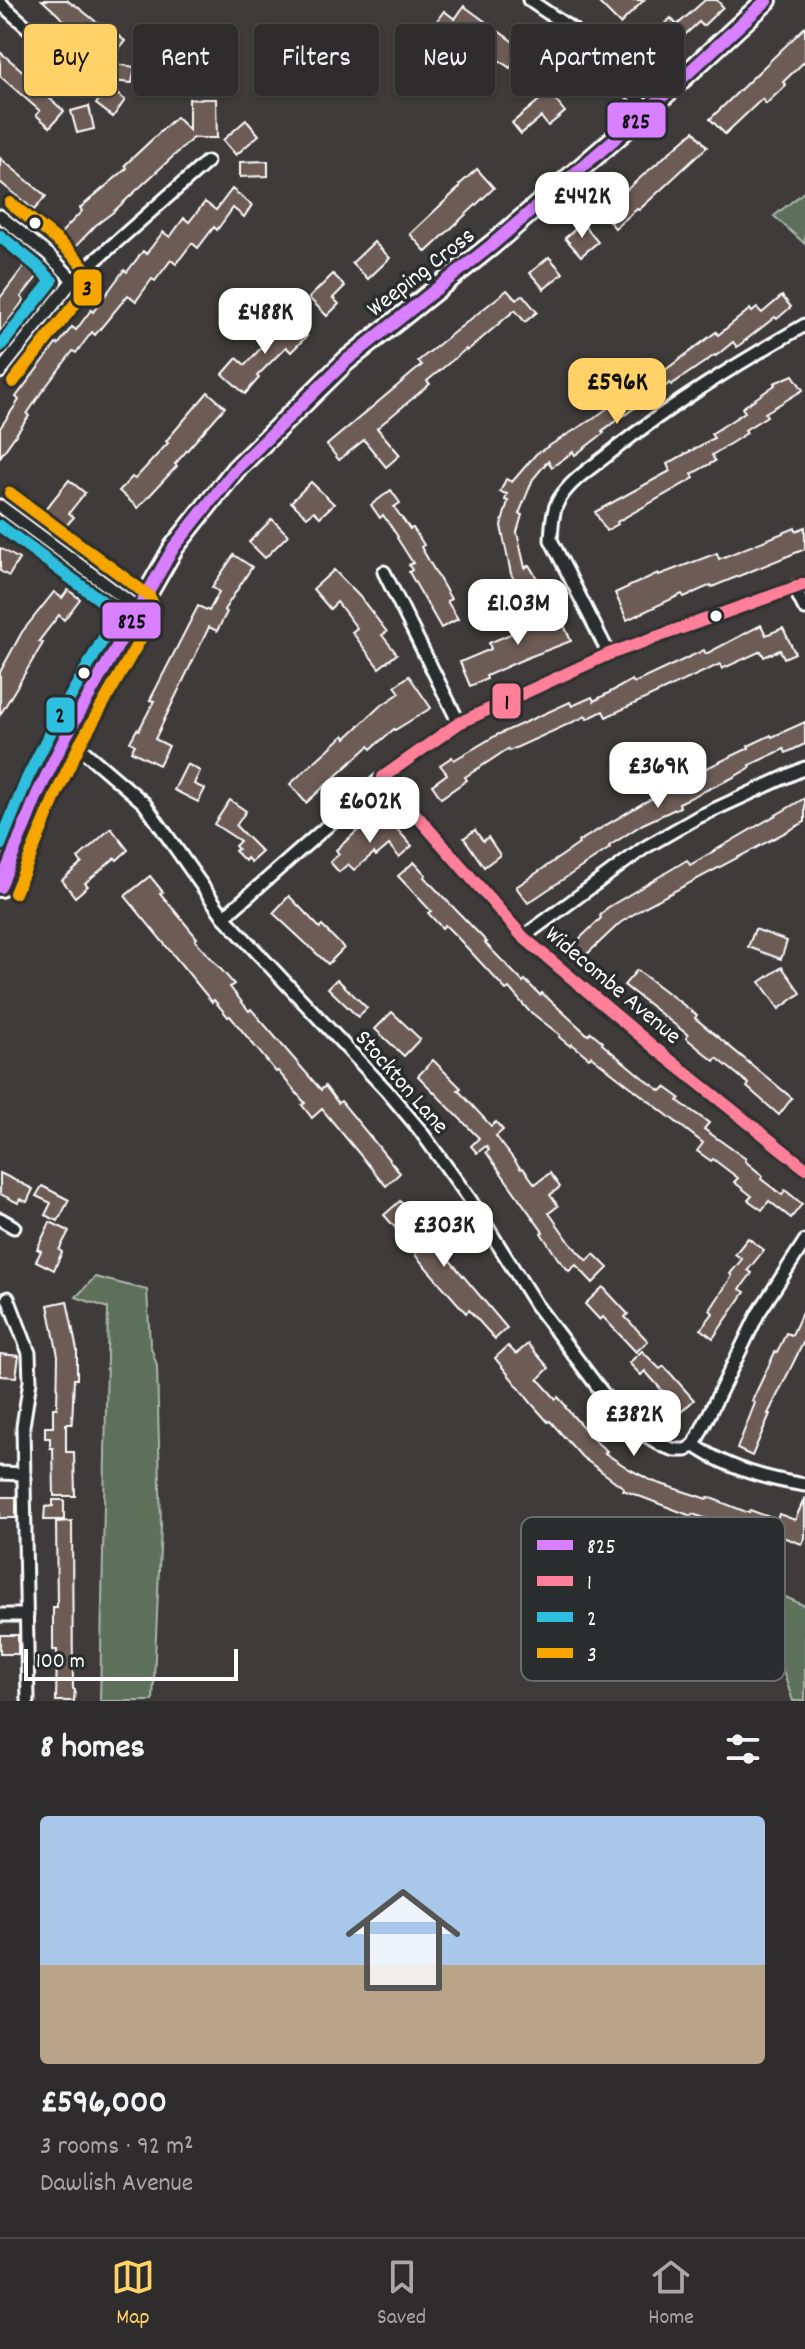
<!DOCTYPE html>
<meta charset="utf-8">
<style>
body{margin:0;font-family:Dekko,sans-serif;background:#363434;color:#f1f3f6;height:100vh;display:flex;flex-direction:column;font-size:30px;white-space:nowrap}
*{box-sizing:border-box;margin:0}
p{font-size:26px;color:#a7a7a9}
.icon{flex:none;width:44px;height:44px;fill:none;stroke:currentColor;stroke-width:2;stroke-linecap:round;stroke-linejoin:round}
.map{position:relative;height:1701px;overflow:hidden}
.panel{display:flex;flex-direction:column;background:#2e2c2c;flex:1}
.panel>*{flex:none}
.guide{position:absolute;left:24px;top:24px;width:758px;height:72px;display:flex;gap:16px}
.scale{position:absolute;left:24px;bottom:20px;width:214px;box-sizing:border-box;padding-left:8px;border:4px solid #fff;border-top:0;font-size:22px;line-height:28px;white-space:nowrap;color:#fff;-webkit-text-stroke:6px #2a2d2e;paint-order:stroke}
.price{position:absolute;translate:-50% -68px;padding:0 18px;border-radius:16px;background:#fff;color:#222;font-size:26px;line-height:52px;filter:drop-shadow(0 2px 4px #0008)}
.price::after{content:'';position:absolute;left:50%;top:48px;width:24px;height:18px;margin-left:-12px;background:inherit;clip-path:polygon(0 0,100% 0,50% 100%)}
.price.active{background:#ffd166;color:#111}
ul{padding:0;list-style:none}
li{display:grid;align-content:center;gap:16px;height:424px;padding:0 40px}
li span{display:grid;place-items:center;height:248px;border-radius:8px;color:#555}
li>.icon{margin-inline-start:auto}
span .icon{width:144px;height:144px;fill:#fffc;stroke-width:1}
li b{font-size:34px}
h2{display:flex;justify-content:space-between;align-items:center;height:96px;padding:0 40px;font-size:34px}
.tag{padding:0 28px;border-radius:8px;background:#2e2c2c;box-shadow:0 2px 6px #0004,0 0 0 2px #494848;font-size:28px;line-height:72px}
.tag.active{background:#ffd166;color:#111}
.tabs{display:flex;justify-content:space-around;align-items:center;height:112px;border-top:2px solid #494848;background:#2e2c2c;font-size:22px;color:#a7a7a9}
.tabs a{display:grid;justify-items:center;gap:4px}
.tabs .active{color:#ffd166}
.map>svg:first-child{display:block}
.green{fill:#5b705a;stroke:#adb8ac;stroke-width:2}
.building{fill:#6d5b57;stroke:#fff;stroke-width:2}
.lines{fill:none;stroke-linecap:round;stroke-linejoin:round}
.minor-casing{stroke:#fff;stroke-width:17}
.trunk-casing{stroke:#fff;stroke-width:24}
.minor{stroke:#2a2d2e;stroke-width:11}
.trunk{stroke:#2a2d2e;stroke-width:18}
.bus-1-casing{stroke:#2a2d2e;stroke-width:18}
.bus-2-casing{stroke:#2a2d2e;stroke-width:18}
.bus-3-casing{stroke:#2a2d2e;stroke-width:18}
.bus-4-casing{stroke:#2a2d2e;stroke-width:18}
.bus-1{stroke:#d880ff;stroke-width:12}
.bus-2{stroke:#ff8098;stroke-width:12}
.bus-3{stroke:#2dbfdf;stroke-width:12}
.bus-4{stroke:#f7a600;stroke-width:12}
.bus-dot{fill:#fff;stroke:#2a2d2e;stroke-width:3}
.labels{text-anchor:middle;stroke-width:7;stroke-linejoin:round;paint-order:stroke}
.street-label{font-size:24px;fill:#fff;stroke:#2a2d2e}
.key{fill:#2a2d2e;stroke:#6a6c6d;stroke-width:2}
.key-label{font-size:22px;fill:#fff}
.line-badge{stroke:#2a2d2e;stroke-width:3}
.pale-badge-label{font-size:22px;text-anchor:middle;font-weight:bold;fill:#111}
</style>
<div class="map">
<svg width="805" height="1701" viewBox="0 0 805 1701">
<rect width="100%" height="100%" fill="#3e3b3a"/>
<filter id="ink" filterUnits="userSpaceOnUse"><feTurbulence type="fractalNoise" baseFrequency=".0125" numOctaves="2"/><feDisplacementMap in="SourceGraphic" scale="16" xChannelSelector="R" yChannelSelector="G"/><feConvolveMatrix kernelMatrix="1 2 1 2 8 2 1 2 1" color-interpolation-filters="sRGB"/></filter>
<g filter="url(#ink)">
<!-- green -->
<g class="green">
<path d="M805 191V244L774 216Z"/>
<path d="M95 1277 147 1290 150 1344 157 1366 161 1527 153 1701H100L108 1308 76 1297Z"/>
<path d="M722 1568 805 1606V1701H793L781 1665Z"/>
</g>
<!-- building -->
<g class="building">
<path d="M42 0H67L73 5 74 4 109 32 111 30 125 41 112 57 96 42 92 46Z"/>
<path d="M596 0H644L620 24Z"/>
<path d="M705 0H717L723 7 703 26 699 22 643 73 624 53 643 36 647 40 671 18 677 25Z"/>
<path d="M464 6 523 49 528 41 537 48 524 67 515 61 510 68 460 32 457 36 436 22 444 11 455 19Z"/>
<path d="M805 27V61L783 82 786 85 766 104 762 99 725 134 710 119Z"/>
<path d="M0 52 50 94 48 97 64 111 50 127 36 115 40 111 0 76Z"/>
<path d="M115 64 135 67 132 83 112 81Z"/>
<path d="M108 87 125 100 113 117 96 104Z"/>
<path d="M549 92 565 112 548 126 541 117 521 134 512 123Z"/>
<path d="M189 99H216L217 138H193L112 213 96 225 74 248 60 234 82 211 80 208 127 168 125 165 176 117 189 130Z"/>
<path d="M89 106 94 129 77 133 71 111Z"/>
<path d="M246 120 259 135 236 155 223 140Z"/>
<path d="M694 131 707 147 639 210 637 209 615 228 601 212Z"/>
<path d="M0 158 46 196 34 210 0 182Z"/>
<path d="M268 161V176L240 177V162Z"/>
<path d="M477 169 494 188 426 252 410 234 460 187 459 185Z"/>
<path d="M232 189 252 205 244 217 233 208 217 230 214 227 198 248 192 243 176 264 171 260 155 281 152 279 136 301 128 295 95 335 92 332 76 353 73 351 41 393 27 414 29 416 0 457V428L19 400 16 397 56 344 58 345 72 327 76 330 91 310 93 312 124 270 127 272 143 251 146 254 163 232 170 237 184 218 189 222 205 202 216 210Z"/>
<path d="M582 223 598 242 581 256 565 238Z"/>
<path d="M374 242 390 258 368 279 352 263Z"/>
<path d="M549 257 563 273 544 289 530 273Z"/>
<path d="M28 261 41 272 21 297 24 300 0 332V298Z"/>
<path d="M333 274 345 286 333 298 339 304 327 316 309 298Z"/>
<path d="M507 290 516 300 523 295 537 312 525 322 515 310 467 351 466 349 427 381 430 384 377 428 400 455 386 467 364 440 339 460 327 445 422 365 418 361Z"/>
<path d="M782 296 791 307 777 319 775 317 737 347 733 342 716 356 715 355 671 385 670 383 602 431 604 433 575 455 573 452 552 467 548 461 533 479 519 514 522 515 517 532 525 568 529 565 538 580 520 590 511 574 501 526 508 501 505 500 507 494 500 492 506 479 512 482 536 454 594 418 658 372 660 374 716 332 718 335 750 309 752 312 757 308 762 313Z"/>
<path d="M289 318 307 336 291 352 286 347 257 376 259 378 245 394 223 374 237 358 245 365Z"/>
<path d="M793 375 803 390 765 413 767 416 745 430 747 433 712 455 715 461 692 474 694 478 617 522 618 524 606 531 595 512 670 471 667 464 714 438 711 434 745 412 742 408 775 385 774 383Z"/>
<path d="M208 392 225 407 175 464 177 466 138 508 119 491 132 477 135 479 168 443 166 441Z"/>
<path d="M69 480 85 493 69 513 74 517 64 528 44 511Z"/>
<path d="M311 482 334 504 320 517 314 511 307 517 291 502Z"/>
<path d="M391 490 400 503 394 507 410 529 413 528 424 545 421 547 451 599 447 601 458 619 441 628 409 572 412 570 409 565 413 563 397 538 398 537 383 515 380 518 371 505Z"/>
<path d="M272 519 288 535 265 558 249 542Z"/>
<path d="M805 527V549L712 587 711 585 684 597 682 594 627 620 615 593 658 573 659 575 717 553 719 559 795 528 796 531Z"/>
<path d="M0 548 19 559 9 576 0 571Z"/>
<path d="M234 555 252 567 224 610 227 612 217 631 209 627 155 739 169 746 159 765 131 751 135 745 130 742 137 729 139 730 154 701 150 700 198 606 209 611 219 592 212 587Z"/>
<path d="M334 570 360 597 387 632 382 635 397 654 379 668 352 632 357 628 337 602 330 609 313 589Z"/>
<path d="M68 590 80 599 64 620 59 615 39 641 43 643 0 715V672L22 632 54 592 62 598Z"/>
<path d="M556 607 571 641 524 659 486 676 487 679 470 686 460 662 491 649 489 643 541 621 539 615Z"/>
<path d="M761 625 766 635 783 628 795 653 784 658 780 650 764 657 761 651 722 669 720 664 606 717 603 711 587 719 586 716 509 751 508 749 465 777 467 780 441 798 432 785 447 774 440 765 452 757 454 760 497 735 570 702 572 706 592 697 594 701 632 680 634 683 704 650 706 654Z"/>
<path d="M409 676 431 708 395 730 394 729 371 749 369 746 306 803 290 784 344 735 346 738 379 707 400 693 395 686Z"/>
<path d="M805 722V744L786 753 784 749 750 765 751 767 732 778 679 803 680 807 643 824 609 846 610 848 528 903 516 887 579 844 578 842 645 802 674 788 673 784 749 748 748 746 771 735 772 737Z"/>
<path d="M187 764 200 771 194 784 205 789 198 802 174 790Z"/>
<path d="M805 798V822L648 905 620 923 584 957 573 945 601 918 600 916 607 908 687 860 690 865Z"/>
<path d="M230 800 246 811 236 826 262 852 251 862 247 858 245 861 235 851 238 849 235 846 240 841 214 824Z"/>
<path d="M388 819 412 846 399 857 389 845 376 856 374 853 354 870 348 864 339 872 330 862 339 854 336 850 365 824 373 832Z"/>
<path d="M111 828 128 850 117 860 115 858 85 883 88 886 75 897 62 880 82 863 78 858Z"/>
<path d="M475 830 483 841 488 837 500 855 484 867 464 838Z"/>
<path d="M414 862 426 875 424 877 487 942 485 943 523 982 525 980 540 995 542 993 588 1035 591 1032 603 1042 602 1044 643 1078 661 1091 665 1087 680 1098 678 1101 709 1123 704 1129 746 1159 745 1161 763 1176 761 1179 782 1195 785 1190 802 1204 791 1218 769 1201 762 1210 748 1200 752 1196 734 1182 738 1178 713 1159 711 1161 697 1151 703 1143 591 1056 589 1058 572 1044 570 1046 559 1037 560 1035 528 1010 509 988 506 990 458 938 445 925 442 928 428 913 431 911 398 876Z"/>
<path d="M150 876 163 892 160 893 197 938 195 940 234 984 230 987 249 1011 251 1009 321 1090 325 1086 338 1103 341 1101 400 1173 386 1186 322 1109 312 1118 302 1105 305 1103 278 1071 276 1072 230 1016 228 1017 214 1000 212 1002 125 896Z"/>
<path d="M289 896 320 928 322 926 344 948 328 964 273 913Z"/>
<path d="M755 929 787 941 781 959 748 947Z"/>
<path d="M782 967 801 993 779 1009 760 982Z"/>
<path d="M637 970 697 1015 695 1018 792 1098 779 1115 747 1087 749 1084 717 1058 714 1061 686 1038 688 1035 624 985Z"/>
<path d="M337 979 367 1008 358 1017 328 988Z"/>
<path d="M392 1012 420 1039 404 1056 375 1029Z"/>
<path d="M433 1060 461 1088 458 1090 491 1126 496 1122 503 1130 496 1136 521 1169 523 1168 535 1184 550 1173 560 1187 550 1195 558 1206 549 1213 571 1244 587 1261 594 1254 608 1268 593 1283 576 1265 569 1271 558 1259 541 1233 543 1232 486 1152 489 1150 486 1146 477 1153 471 1146 479 1138 418 1076Z"/>
<path d="M0 1173 33 1189 27 1202 20 1199 18 1203 0 1194Z"/>
<path d="M42 1186 69 1200 58 1221 45 1215 51 1203 36 1196Z"/>
<path d="M400 1201 507 1328 495 1339 469 1310 466 1313 415 1255 417 1252 384 1215Z"/>
<path d="M50 1222 69 1231 59 1250 62 1252 54 1270 36 1261 41 1251 37 1249Z"/>
<path d="M748 1238 764 1250 748 1270 752 1273 740 1289 745 1292 713 1338 701 1329 713 1313 710 1310 732 1276 730 1274 742 1259 735 1254Z"/>
<path d="M603 1287 628 1314 625 1317 648 1341 636 1352 603 1317 600 1320 585 1304Z"/>
<path d="M67 1301 77 1350V1379H74L72 1424H66V1452H74L75 1496H54L53 1448H50V1438H45V1427H53V1408H57L58 1356 48 1305Z"/>
<path d="M805 1306V1339L768 1414H770L752 1456 737 1449 755 1403 752 1401 775 1352 777 1353 786 1333 792 1335Z"/>
<path d="M528 1344 549 1368 538 1379 556 1399 558 1397 566 1406 565 1407 589 1434 588 1435 607 1451 605 1453 629 1469 652 1481 707 1499 708 1497 749 1513 750 1510 777 1520 779 1514 795 1520 805 1497V1538L802 1544 760 1529 758 1535 692 1514 691 1516 623 1490 624 1488 582 1457 550 1421 548 1422 532 1404 495 1358 508 1346 516 1354Z"/>
<path d="M642 1351 660 1369 664 1366 694 1400 681 1412 645 1371 641 1375 629 1363Z"/>
<path d="M0 1354 19 1356 16 1377 0 1376Z"/>
<rect x="0" y="1497" width="16" height="21"/>
<path d="M53 1500H64V1520H44L45 1507 53 1506Z"/>
<path d="M72 1521 73 1689 75 1690 74 1701H56L57 1650H53V1607H57L56 1522Z"/>
<rect x="0" y="1635" width="18" height="19"/>
</g>
<g class="lines">
<!-- minor casing -->
<g class="minor-casing">
<g id="minor">
<path d="M529 0 573 30 648 110"/>
<path d="M0 3 71 66 70 74"/>
<path d="M0 216 48 254 73 280"/>
<path d="M0 372 73 280 207 162"/>
<path d="M0 506 139 609"/>
<path d="M384 572 459 723"/>
<path d="M794 587 805 609"/>
<path d="M609 654 551 540C552 526 552 510 560 498 572 479 593 467 610 453 671 404 737 364 805 325"/>
<path d="M66 736 144 803 224 917 387 1091 419 1129 469 1198 536 1305 620 1416 642 1433 663 1446 675 1450H686L694 1445"/>
<path d="M383 777 523 937 656 1049 805 1168"/>
<path d="M224 917 383 777 459 723 609 654 805 584"/>
<path d="M523 937 644 848 698 817 805 768"/>
<path d="M0 1219 14 1227"/>
<path d="M8 1298 29 1353 30 1381 23 1426 28 1701"/>
<path d="M694 1445 758 1314 805 1241"/>
<path d="M694 1445C726 1468 766 1479 805 1485"/>
<path d="M0 1473 24 1474"/>
<path d="M0 1615H27"/>
</g>
</g>
<!-- trunk casing -->
<g class="trunk-casing">
<path id="trunk" d="M0 887 37 795 66 736 174 547 236 469 346 361 493 244 648 110 767 0"/>
</g>
<!-- minor -->
<use href="#minor" class="minor"/>
<!-- trunk -->
<use href="#trunk" class="trunk"/>
<!-- bus-1 casing -->
<g class="bus-1-casing">
<path id="bus-1" d="M0 887 37 795 66 736 174 547 236 469 346 361 493 244 648 110 767 0"/>
</g>
<!-- bus-2 casing -->
<g class="bus-2-casing">
<path id="bus-2" d="M805 584 609 654 459 723 383 777 523 937 656 1049 805 1168"/>
</g>
<!-- bus-3 casing -->
<g class="bus-3-casing">
<g id="bus-3">
<path d="M0 236 37 266 52 281 0 346"/>
<path d="M0 526 118 613 52 729 27 779 0 845"/>
</g>
</g>
<!-- bus-4 casing -->
<g class="bus-4-casing">
<g id="bus-4">
<path d="M10 203C31 220 74 250 87 272 91 279 89 284 86 290L13 382"/>
<path d="M10 493 149 596 155 608 153 617 80 744 57 792 15 893"/>
</g>
</g>
<!-- bus-1 -->
<use href="#bus-1" class="bus-1"/>
<!-- bus-2 -->
<use href="#bus-2" class="bus-2"/>
<!-- bus-3 -->
<use href="#bus-3" class="bus-3"/>
<!-- bus-4 -->
<use href="#bus-4" class="bus-4"/>
</g>
</g>
<!-- markers -->
<g class="bus-dot">
<circle cx="35" cy="223" r="7"/>
<circle cx="716" cy="616" r="7"/>
<circle cx="84" cy="673" r="7"/>
</g>
<g class="labels">
<!-- street labels -->
<g class="street-label">
<text transform="translate(420 271) rotate(-38)" y="8">Weeping Cross</text>
<text transform="translate(614 984) rotate(40)" y="8">Widecombe Avenue</text>
<text transform="translate(403 1081) rotate(49)" y="8">Stockton Lane</text>
</g>
</g>
<!-- legend -->
<rect x="521" y="1517" width="264" height="164" rx="12" class="key"/>
<rect x="537" y="1540" width="36" height="10" fill="#d880ff"/>
<rect x="537" y="1576" width="36" height="10" fill="#ff8098"/>
<rect x="537" y="1612" width="36" height="10" fill="#2dbfdf"/>
<rect x="537" y="1648" width="36" height="10" fill="#f7a600"/>
<g class="key-label">
<text x="587" y="1553">825</text>
<text x="587" y="1589">1</text>
<text x="587" y="1625">2</text>
<text x="587" y="1661">3</text>
</g>
<g class="line-badge">
<rect x="606" y="101" width="61" height="38" rx="8" fill="#d880ff"/>
<rect x="72" y="268" width="31" height="39" rx="8" fill="#f7a600"/>
<rect x="101" y="601" width="61" height="39" rx="8" fill="#d880ff"/>
<rect x="491" y="682" width="31" height="38" rx="8" fill="#ff8098"/>
<rect x="45" y="696" width="31" height="38" rx="8" fill="#2dbfdf"/>
</g>
<g class="pale-badge-label">
<text x="636" y="128">825</text>
<text x="87" y="295">3</text>
<text x="132" y="628">825</text>
<text x="507" y="709">1</text>
<text x="60" y="722">2</text>
</g>
</svg>
<div class="scale">100 m</div>
<b class="price" style="left:582px;top:240px">£442K</b>
<b class="price" style="left:265px;top:356px">£488K</b>
<b class="price active" style="left:617px;top:426px">£596K</b>
<b class="price" style="left:518px;top:647px">£1.03M</b>
<b class="price" style="left:658px;top:810px">£369K</b>
<b class="price" style="left:370px;top:845px">£602K</b>
<b class="price" style="left:444px;top:1269px">£303K</b>
<b class="price" style="left:634px;top:1458px">£382K</b>
<div class="guide">
<a class="tag active">Buy</a>
<a class="tag">Rent</a>
<a class="tag">Filters</a>
<a class="tag">New</a>
<a class="tag">Apartment</a>
</div>
</div>
<section class="panel">
<h2>8 homes<svg class="icon" aria-label="filters" viewBox="0 0 24 24"><path d="M4 7h16M4 17h16"/><circle cx="9" cy="7" r="2"/><circle cx="15" cy="17" r="2"/></svg></h2>
<ul>
<li><span style="background:linear-gradient(#a9c7e8 60%,#b9a48a 0)"><svg class="icon" aria-label="home" viewBox="0 0 24 24"><path d="M3 11l9-7 9 7M6 9v11h12V9"/></svg></span><div><b>£596,000</b><p>3 rooms · 92 m²</p><p>Dawlish Avenue</p></div></li>
</ul>
</section>
<nav class="tabs">
<a class="active"><svg class="icon" aria-label="map" viewBox="0 0 24 24"><path d="M3 6l6-2 6 2 6-2v14l-6 2-6-2-6 2zM9 4v14M15 6v14"/></svg>Map</a>
<a><svg class="icon" aria-label="saved" viewBox="0 0 24 24"><path d="M7 4h10v16l-5-4-5 4z"/></svg>Saved</a>
<a><svg class="icon" aria-label="home" viewBox="0 0 24 24"><path d="M3 11l9-7 9 7M6 9v11h12V9"/></svg>Home</a>
</nav>
